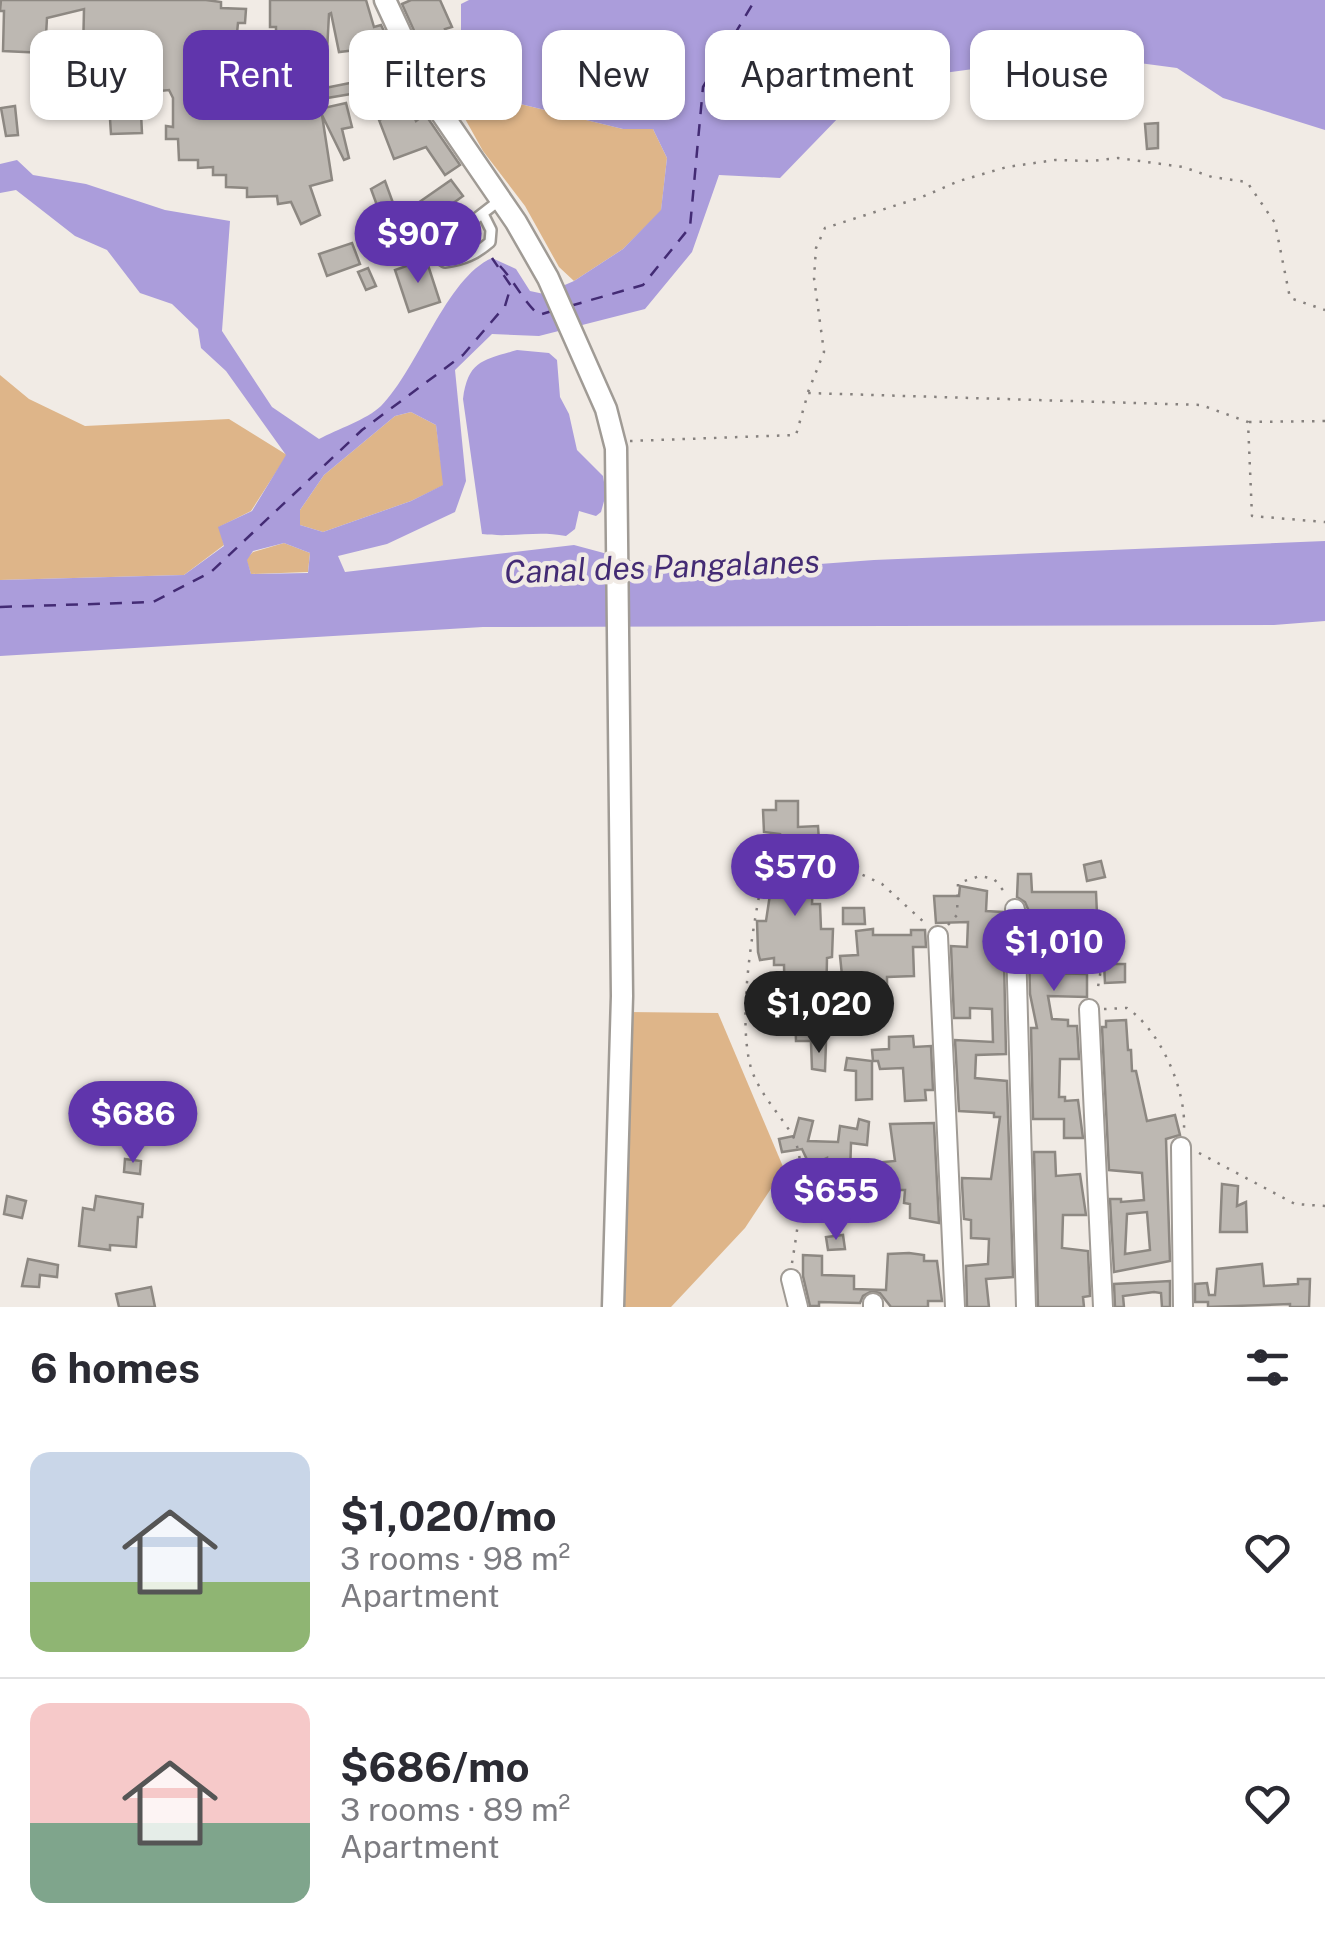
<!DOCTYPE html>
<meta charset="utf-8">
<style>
body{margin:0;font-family:"Public Sans",sans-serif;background:#f2f2f3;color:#2b2b33;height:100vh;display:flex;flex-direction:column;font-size:38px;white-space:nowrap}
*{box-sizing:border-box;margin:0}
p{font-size:32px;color:#7c7c81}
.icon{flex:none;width:55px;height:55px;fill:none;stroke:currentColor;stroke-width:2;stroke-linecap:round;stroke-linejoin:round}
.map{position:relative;height:1307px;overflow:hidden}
.panel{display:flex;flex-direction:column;background:#fff;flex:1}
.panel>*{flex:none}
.hud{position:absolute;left:30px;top:30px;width:1265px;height:90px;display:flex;gap:20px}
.price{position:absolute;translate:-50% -85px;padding:0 22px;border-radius:35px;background:#6035ac;color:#fff;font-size:32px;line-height:65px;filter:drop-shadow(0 2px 5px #0008)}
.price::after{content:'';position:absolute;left:50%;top:60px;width:30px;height:22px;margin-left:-15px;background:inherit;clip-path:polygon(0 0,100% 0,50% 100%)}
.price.active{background:#222;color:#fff}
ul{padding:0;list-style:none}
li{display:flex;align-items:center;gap:30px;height:250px;padding:0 30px}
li+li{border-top:2px solid #e1e1e2}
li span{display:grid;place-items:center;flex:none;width:280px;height:200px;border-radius:20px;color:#555}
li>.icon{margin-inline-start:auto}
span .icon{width:120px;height:120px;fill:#fffc;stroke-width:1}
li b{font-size:42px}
h2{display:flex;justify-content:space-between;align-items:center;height:120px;padding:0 30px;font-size:42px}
.chip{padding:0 35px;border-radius:20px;background:#fff;box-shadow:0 2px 8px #0004;font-size:35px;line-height:90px}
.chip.active{background:#6035ac;color:#fff}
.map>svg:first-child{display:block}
.green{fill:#deb589}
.water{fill:#ab9ddb;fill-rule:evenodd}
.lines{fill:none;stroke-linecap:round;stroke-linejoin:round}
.ferry{stroke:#432b74;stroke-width:2.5;stroke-dasharray:12 10;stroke-linecap:butt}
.building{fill:#bdb8b2;stroke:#8d8882;stroke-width:2.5;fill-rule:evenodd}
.service-casing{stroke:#a09b95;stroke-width:14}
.minor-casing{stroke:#a09b95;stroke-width:22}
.tertiary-casing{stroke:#a09b95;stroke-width:25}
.path{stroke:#86817e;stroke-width:2.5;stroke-dasharray:2.5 8;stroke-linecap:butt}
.service{stroke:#fff;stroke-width:9}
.minor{stroke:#fff;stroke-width:18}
.tertiary{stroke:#fff;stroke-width:20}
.labels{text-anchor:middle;stroke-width:9;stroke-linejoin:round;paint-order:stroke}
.water-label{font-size:32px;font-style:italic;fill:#432b74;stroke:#f1ebe5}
</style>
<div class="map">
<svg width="1325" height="1307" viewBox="0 0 1325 1307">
<rect width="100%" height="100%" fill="#f1ebe5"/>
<!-- green -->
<g class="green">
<path d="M471 60 508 101 623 129H653L667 158 661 211 623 249 574 281 559 267 525 206 483 151 454 99Z"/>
<path d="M0 375 29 399 85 426 229 419 287 455 251 511 219 527 224 545 184 575 0 580Z"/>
<path d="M411 412 436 425 444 485 411 501 323 532 300 525V510L324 475 395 416Z"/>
<path d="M284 543 310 553 308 572 251 574 246 559 253 552Z"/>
<path d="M628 1012 718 1013 784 1169 745 1228 671 1307H625Z"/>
</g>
<!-- water -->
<g class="water">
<path d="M469 0H1325V130L1223 98 1177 68 1109 59 1026 62 899 79 842 114 780 178 719 175 692 252 645 309 539 336 492 334 455 370 466 481 455 512 387 544 338 556 345 572 574 545 682 574 874 560 1325 541V621L1274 625 483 627 0 656V580L184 575 224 546 218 527 252 511 286 455 226 371 201 348 198 329 172 304 140 293 107 250 75 236 16 190 0 193V164L17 160 33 175 86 184 165 210 230 221 222 331 272 407 319 439C338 429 366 420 381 406 418 369 446 278 492 258L516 269 530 291 544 294 574 281 623 249 661 210 667 158 653 129H623L508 101 471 60 461 33V4ZM411 412 436 425 443 485 411 501 323 532 300 525V510L324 475 395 416ZM284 543 310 553 308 573 251 574 247 560 253 551Z"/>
<path d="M517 350 549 353 557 360 560 397 569 414 577 450 603 476 606 494 601 512 596 516 579 511 575 529 566 536C535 530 514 538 482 534L463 399C468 360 484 360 517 350Z"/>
</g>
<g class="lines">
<!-- ferry -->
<g class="ferry">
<path d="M500 266C515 282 523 301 539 315L552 311"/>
<path d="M570 306 643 285 690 227 703 87 755 0"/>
<path d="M0 607 153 602 211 572 362 430 463 355 505 306 511 286 492 258"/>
</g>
</g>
<!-- building -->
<g class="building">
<path d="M1 0H206L221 2V8L246 9 245 23H238L237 33 207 35V77H232V110L260 112 258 85 270 84 268 74 276 72V27H270V0H366L374 27 381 25 411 88 403 92 416 121 425 114 460 165 445 175 426 147 394 159 379 120 388 116 380 98 394 92 377 58 369 61 364 49 339 52 331 13 329 14 324 108 346 103 352 127 342 129 349 158 344 160 322 115 332 180 310 186 320 215 301 224 291 202 278 204 277 196 247 197V188L226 187V175H213V167L198 168V160H179L178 139H166V126L173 127V98L169 90 140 93 142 133 111 134 109 104H114L110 65 97 66V55L83 53 84 9 47 18 45 53 3 51 4 11H0Z"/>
<path d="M411 0H440L452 27 445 29 447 34 421 46 402 4Z"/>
<rect x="49" y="50" width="16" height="26"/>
<path d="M360 81 363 92 327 98 325 88Z"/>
<path d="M79 89 82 113 60 115 58 91Z"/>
<path d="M15 106 18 135 6 136 1 108Z"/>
<path d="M1158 123V148L1147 149 1145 124Z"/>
<path d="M451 180 463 196 427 222 415 205Z"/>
<path d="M385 181 397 214 382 219 371 189Z"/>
<path d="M425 227 433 240 420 248 412 236Z"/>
<path d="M352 243 360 264 327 276 319 254Z"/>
<path d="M426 259 440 302 409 312 395 270Z"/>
<path d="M368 268 376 286 366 290 358 272Z"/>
<path d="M776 801H798V827L818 826 819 841H803L802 865 819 864 820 882H813L812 904H820L821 929H833L832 957 827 958 826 1007 811 1006 812 1041H796L795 1009 785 1008 784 965H774V958L760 960 758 952 757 921H766L771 888H768L769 868 778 869 780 834 764 832 763 810H776Z"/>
<path d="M1101 861 1105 877 1087 881 1084 865Z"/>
<path d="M1018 874H1031L1032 892H1096L1097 914 1091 915V926L1085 927 1086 950H1048V973L1087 974V997L1048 996 1052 1019 1068 1020V1026H1077L1079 1059H1060L1059 1097H1065V1101L1078 1100 1083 1138H1064V1119H1033L1031 1028H1037L1030 994 1028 909 1025 902 1017 897Z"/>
<path d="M960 886 987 891 986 911 1003 912 1006 1054 976 1055 975 1078 1007 1081 1013 1277 986 1279 989 1307H967L966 1266 988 1264 989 1239 971 1238V1220L964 1219 962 1183V1178L991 1179 1000 1117H994V1113L959 1111 955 1040 993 1042 992 1009 970 1008V1018H954L951 946 967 947 968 922 936 923 934 896H959Z"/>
<path d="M843 908H864L865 924H843Z"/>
<path d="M873 929V935H911V930H925L926 947H913L914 976 887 977V1016H860L861 1022 847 1024 840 956 858 955 856 931Z"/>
<path d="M1104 964H1125V982L1105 983Z"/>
<path d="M1126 1020 1128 1050H1131L1132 1071H1136L1147 1121 1175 1115 1180 1135 1166 1139 1170 1261 1114 1272 1110 1199H1121V1202L1144 1200 1142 1173 1109 1170 1102 1027H1106V1021ZM1147 1212 1150 1250 1125 1254 1127 1214Z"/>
<path d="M913 1036 914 1047 931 1046 933 1090H925L926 1100 905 1101 903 1068 880 1069 878 1061H873L872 1050 889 1049V1037Z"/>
<path d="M811 1042H826L825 1071 812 1069Z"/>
<path d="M847 1058 872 1061V1099L856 1100V1071L845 1070Z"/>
<path d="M799 1118 813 1121 808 1141 838 1142 840 1126 857 1129 859 1119 869 1122 867 1145 851 1143 850 1174H827V1158L810 1166 802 1149 782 1152 779 1139 794 1136Z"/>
<path d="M934 1123 939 1223 910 1218V1204L904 1203 905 1190H879L878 1219H860L857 1173 874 1171V1163L895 1161 890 1124Z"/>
<path d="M1034 1152H1055L1056 1176 1080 1174 1086 1215H1063L1062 1248 1088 1251 1090 1296 1083 1297 1084 1307H1038Z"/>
<path d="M125 1159 141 1161 140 1174 124 1172Z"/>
<path d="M1222 1184 1238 1186 1237 1206 1246 1202 1247 1232H1220Z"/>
<path d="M7 1196 26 1201 22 1218 4 1214Z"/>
<path d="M96 1196 143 1204 142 1217H138L136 1247 110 1245V1250L79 1246 83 1208 94 1210Z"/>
<path d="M843 1235 845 1249 828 1250 826 1237Z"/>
<path d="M909 1253 924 1255V1261H937L942 1301H928V1307H891L880 1293 872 1291 863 1296 860 1303 819 1302V1306H810L803 1276V1255L822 1256V1275L854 1276V1289L886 1290 888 1254Z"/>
<path d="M28 1259 58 1265 57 1277 40 1275 39 1287 22 1286Z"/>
<path d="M1262 1264 1264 1286 1298 1284V1279H1310L1309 1307H1290V1304L1208 1307V1302H1195V1284L1207 1283 1209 1295H1215L1217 1269Z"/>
<path d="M1170 1281V1307H1162L1161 1293 1154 1292 1123 1296 1124 1307H1115L1114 1284Z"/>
<path d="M151 1287 155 1307H119L116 1294Z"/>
</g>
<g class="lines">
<!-- service casing -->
<g class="service-casing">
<path id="service" d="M483 214 491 230 490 242C476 254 464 260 445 262L437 257 438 248 500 200"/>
</g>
<!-- minor casing -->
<g class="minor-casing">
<g id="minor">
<path d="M1015 909 1026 1307"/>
<path d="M938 936 955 1307"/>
<path d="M1089 1009 1103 1307"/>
<path d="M1181 1147 1183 1307"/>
<path d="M791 1279 798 1307"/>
<path d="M873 1303V1307"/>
</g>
</g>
<!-- tertiary casing -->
<g class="tertiary-casing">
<path id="tertiary" d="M385 0 429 95 516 222 548 278 606 409 616 448 622 996 613 1307"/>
</g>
<!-- path -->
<g class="path">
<path d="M808 392 824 352 814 278 816 248 825 228 922 197 959 181 1007 167 1055 160 1091 161 1118 158 1183 167 1212 177 1247 182 1275 223 1290 298 1325 310"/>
<path d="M1249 422 1325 421"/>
<path d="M630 441 796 435 808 393 1201 405 1248 422 1252 516 1325 522"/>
<path d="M1032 919 1037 929 1049 940V956L1097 961 1101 969 1097 993"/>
<path d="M948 925 957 915 958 883 980 876 994 879 1006 894"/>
<path d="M1104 1009 1127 1008C1160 1030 1186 1089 1184 1128"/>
<path d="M1199 1153 1295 1204 1325 1206"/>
<path d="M792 1263C797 1231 810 1161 791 1133 776 1109 755 1089 749 1060 738 1004 755 916 766 859L781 841 801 838 833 861 882 884 926 924"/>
</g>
<!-- service -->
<use href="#service" class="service"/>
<!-- minor -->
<use href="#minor" class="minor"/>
<!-- tertiary -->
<use href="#tertiary" class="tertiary"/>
</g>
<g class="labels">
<!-- water labels -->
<g class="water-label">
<text transform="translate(662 567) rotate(-2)" y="11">Canal des Pangalanes</text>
</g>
</g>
</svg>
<b class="price" style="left:418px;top:286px">$907</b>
<b class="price" style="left:795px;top:919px">$570</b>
<b class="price" style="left:1054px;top:994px">$1,010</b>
<b class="price active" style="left:819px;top:1056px">$1,020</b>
<b class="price" style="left:133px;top:1166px">$686</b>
<b class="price" style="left:836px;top:1243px">$655</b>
<div class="hud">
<a class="chip">Buy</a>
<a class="chip active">Rent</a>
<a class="chip">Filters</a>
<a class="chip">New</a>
<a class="chip">Apartment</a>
<a class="chip">House</a>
</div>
</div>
<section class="panel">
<h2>6 homes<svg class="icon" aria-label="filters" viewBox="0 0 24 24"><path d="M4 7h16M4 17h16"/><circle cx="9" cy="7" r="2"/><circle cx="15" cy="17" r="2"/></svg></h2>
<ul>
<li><span style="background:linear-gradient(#c9d6e8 65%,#8fb573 0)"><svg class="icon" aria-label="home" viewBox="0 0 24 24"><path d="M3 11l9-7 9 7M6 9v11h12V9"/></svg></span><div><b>$1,020/mo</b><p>3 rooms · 98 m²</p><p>Apartment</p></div><svg class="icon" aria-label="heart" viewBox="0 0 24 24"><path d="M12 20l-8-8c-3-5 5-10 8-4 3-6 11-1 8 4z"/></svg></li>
<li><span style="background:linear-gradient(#f6c9c9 60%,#7fa58c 0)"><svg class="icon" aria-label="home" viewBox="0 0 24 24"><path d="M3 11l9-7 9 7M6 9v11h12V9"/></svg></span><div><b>$686/mo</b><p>3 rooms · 89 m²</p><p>Apartment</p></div><svg class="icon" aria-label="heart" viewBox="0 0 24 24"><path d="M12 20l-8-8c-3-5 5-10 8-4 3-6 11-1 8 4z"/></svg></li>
</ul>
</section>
